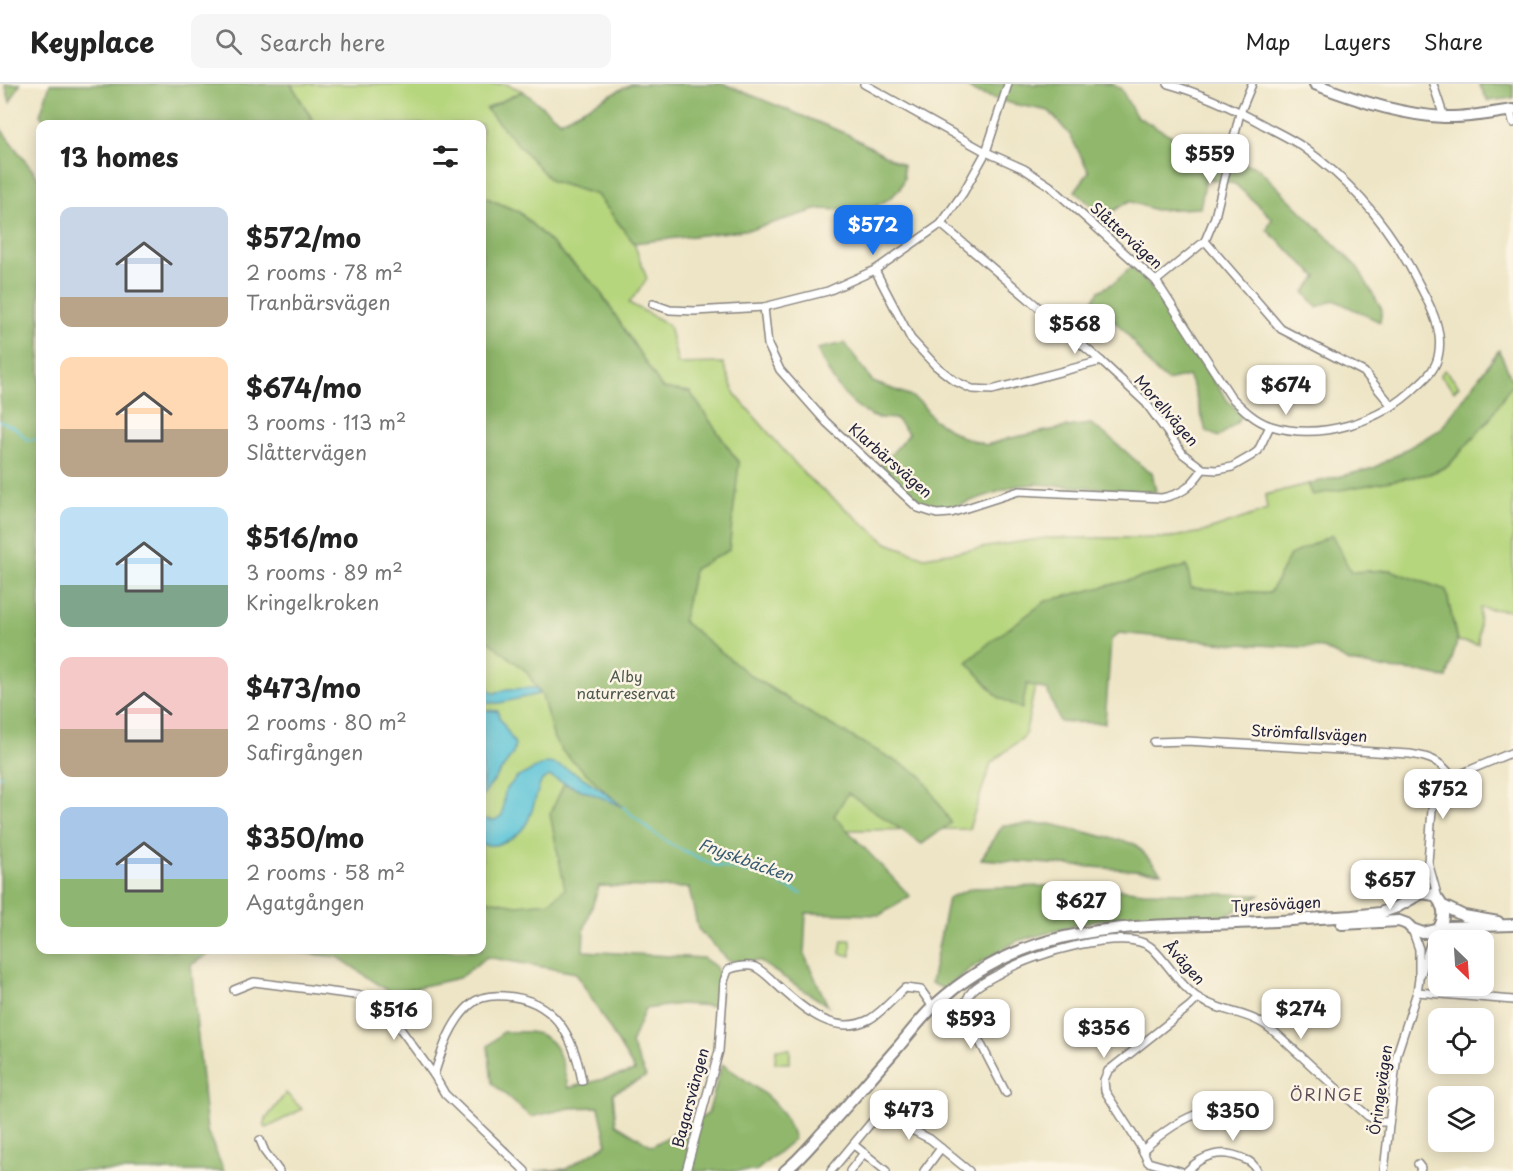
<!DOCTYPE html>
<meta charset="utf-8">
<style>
body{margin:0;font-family:"Playpen Sans",sans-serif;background:#f6f6f6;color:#222;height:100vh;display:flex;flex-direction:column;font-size:22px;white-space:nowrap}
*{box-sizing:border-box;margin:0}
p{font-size:20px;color:#767676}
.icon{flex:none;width:33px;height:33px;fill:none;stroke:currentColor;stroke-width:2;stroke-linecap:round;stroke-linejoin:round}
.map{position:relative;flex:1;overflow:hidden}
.details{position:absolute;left:36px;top:36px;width:450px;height:834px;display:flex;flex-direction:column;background:#fff;border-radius:12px;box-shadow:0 3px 15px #0003}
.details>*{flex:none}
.needle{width:39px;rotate:155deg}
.tools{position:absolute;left:1428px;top:846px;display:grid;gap:12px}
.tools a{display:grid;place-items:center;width:66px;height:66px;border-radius:12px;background:#fff;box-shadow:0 3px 15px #0003;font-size:30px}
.price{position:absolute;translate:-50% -51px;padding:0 14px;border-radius:12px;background:#fff;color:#222;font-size:20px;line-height:39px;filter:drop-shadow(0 2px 3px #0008)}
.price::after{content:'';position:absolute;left:50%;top:36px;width:18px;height:14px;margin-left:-9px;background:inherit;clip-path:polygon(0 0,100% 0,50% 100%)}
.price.selected{background:#1a73e8;color:#fff}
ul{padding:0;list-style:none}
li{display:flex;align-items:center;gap:18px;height:150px;padding:0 24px}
li span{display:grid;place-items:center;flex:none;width:168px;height:120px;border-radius:12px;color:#555}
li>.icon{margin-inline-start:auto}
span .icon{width:72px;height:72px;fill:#fffc;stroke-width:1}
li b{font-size:26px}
h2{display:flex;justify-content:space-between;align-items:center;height:72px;padding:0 24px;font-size:26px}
header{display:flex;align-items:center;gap:36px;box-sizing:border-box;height:84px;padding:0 30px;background:#fff;border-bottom:2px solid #e0e0e0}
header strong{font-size:28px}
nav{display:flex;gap:33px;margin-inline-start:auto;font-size:21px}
.search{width:420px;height:54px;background:#f6f6f6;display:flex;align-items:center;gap:15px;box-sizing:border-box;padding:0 21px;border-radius:12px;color:#767676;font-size:22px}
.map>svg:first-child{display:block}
.green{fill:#b6d67d;stroke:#6c7c5c;stroke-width:1.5}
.forest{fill:#90b76c;stroke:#596c54;stroke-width:1.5}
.water{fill:#5bc4d8;stroke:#3e738a;stroke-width:1.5}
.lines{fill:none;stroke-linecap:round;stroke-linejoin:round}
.stream{stroke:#5bc4d8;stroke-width:2}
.street-casing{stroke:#888480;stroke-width:10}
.secondary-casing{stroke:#888480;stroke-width:14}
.street{stroke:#fff;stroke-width:7}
.secondary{stroke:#fff;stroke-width:10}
.labels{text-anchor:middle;stroke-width:5;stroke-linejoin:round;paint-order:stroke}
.street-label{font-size:15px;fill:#22223b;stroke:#fcf5e5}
.park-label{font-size:15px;fill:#4e584f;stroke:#fcf5e5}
.water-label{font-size:16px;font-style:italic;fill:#365b72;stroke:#fcf5e5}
.neighbourhood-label{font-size:16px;letter-spacing:1.5px;fill:#614e5b;stroke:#fcf5e5}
</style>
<header>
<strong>Keyplace</strong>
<div class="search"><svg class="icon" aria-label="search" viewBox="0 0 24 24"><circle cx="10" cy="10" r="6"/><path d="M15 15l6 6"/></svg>Search here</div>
<nav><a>Map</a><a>Layers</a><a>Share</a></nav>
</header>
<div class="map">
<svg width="1513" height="1087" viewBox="0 0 1513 1087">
<rect width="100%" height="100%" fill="#fcf5e5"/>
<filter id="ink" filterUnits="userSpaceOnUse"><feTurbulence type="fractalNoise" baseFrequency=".0167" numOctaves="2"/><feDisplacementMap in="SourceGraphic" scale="12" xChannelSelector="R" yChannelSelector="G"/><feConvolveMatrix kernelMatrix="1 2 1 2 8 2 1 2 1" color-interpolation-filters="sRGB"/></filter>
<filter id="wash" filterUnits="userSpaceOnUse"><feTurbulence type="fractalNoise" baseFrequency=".008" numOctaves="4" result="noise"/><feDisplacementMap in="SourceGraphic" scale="24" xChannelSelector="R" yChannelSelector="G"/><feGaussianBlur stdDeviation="1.35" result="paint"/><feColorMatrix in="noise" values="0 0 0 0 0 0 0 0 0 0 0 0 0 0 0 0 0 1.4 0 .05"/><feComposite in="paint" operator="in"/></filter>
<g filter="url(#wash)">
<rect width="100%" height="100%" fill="#eee5c6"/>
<!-- green -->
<g class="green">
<path d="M291 0H506L523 7 487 24 551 96 597 111 634 159 647 195 629 219 669 241 678 280 723 279 735 310 806 392 887 459 924 473 1045 454H1167L1203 448 1267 426 1265 411 1308 400 1312 410 1429 390 1448 382 1489 336 1513 298V527L1480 524 1478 560 1457 557 1446 506 1390 486 1351 488 1290 471 1270 509 1190 504 1187 483 1036 597 1025 652 991 679 969 745 575 748 576 857 482 839V333L662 305 597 203 519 128 482 112V40H315Z"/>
<path d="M1445 286 1459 302 1454 307 1440 291Z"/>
<path d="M842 856H851V872L840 869Z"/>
<path d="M776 965H790V979H775Z"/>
<path d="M286 1009 302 1025 267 1044 264 1043 266 1035Z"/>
</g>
<!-- forest -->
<g class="forest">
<path d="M5 0H20L10 18Z"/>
<path d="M50 0H291L315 40H48L40 31Z"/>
<path d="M631 0H724L847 50 903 81 904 94 900 105 889 115 867 127 819 125 753 145 634 159 597 111 551 97 486 25 523 7 560 37Z"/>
<path d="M964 0H1112L1121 5 1136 32 1204 70 1257 83 1358 184 1382 226 1380 238 1334 216 1317 223 1304 208 1317 193 1267 146 1272 134 1235 100 1206 94 1200 124 1155 126 1129 117 1104 133 1075 107 1089 88 1070 51 1049 27 1013 20 976 9Z"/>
<path d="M1479 0H1513V14L1488 17Z"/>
<path d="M0 44 40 96V866H214L191 881 207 1047 224 1087H0Z"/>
<path d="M482 112 519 128 597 203 662 304 690 308 739 379 729 466 694 485 683 537 747 589 813 631 921 691 951 739 922 760 848 709 834 732 910 812 880 831 806 829 804 870 828 922 759 877H729L698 845 689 804 599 802 584 846 583 867 703 874 715 882 719 890 720 914 714 922 680 920 645 925 631 960 646 993 613 1009 616 1040 652 1062 708 1030 722 980C752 1001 784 1017 794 1055L756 1087H534L566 1085 607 1060 599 1023 570 1024 531 1033 492 999 488 962 503 948C514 948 532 946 541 951 561 959 564 986 568 1004L635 987 576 889 487 873 459 894 391 909 338 873 280 866H482V815L517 821 550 818 565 805 550 730 564 700 596 710 620 721 563 668 554 655 542 612 526 587 482 552Z"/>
<path d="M1131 183 1147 198 1227 316 1242 331 1236 340 1218 353 1206 347 1194 305 1188 292 1167 297 1152 284 1125 247 1104 228 1091 219 1099 207 1115 198Z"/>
<path d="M845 259 873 298 909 311 921 319 933 335 960 352 986 361 1011 354 1067 343 1091 340 1114 357 1144 384 1152 388 1156 408 1036 400 1015 402 950 424H937L922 419 880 383 909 350 896 335C888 334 878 335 872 332 844 318 829 292 817 265Z"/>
<path d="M1499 266 1513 298 1489 336 1448 382 1429 390 1313 411 1308 400 1374 384 1441 345Z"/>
<path d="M1332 451 1351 488 1390 486 1446 506 1457 557 1447 594 1415 587 1388 585 1350 578 1323 564 1237 560 1119 549 1111 556 1105 639 1060 638 1047 606 1027 600 1022 625 998 613 967 578 989 559 1046 517 1187 482 1191 504 1270 509 1290 471Z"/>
<path d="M1051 740 1135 760 1161 788 981 775 1003 741Z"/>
<path d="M1085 801 1144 808 1260 811 1225 833H1139L1096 836 1017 857 971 884 944 905 931 899 948 814 972 804Z"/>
</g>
<!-- water -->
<g class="water">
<path d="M482 601 494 609 507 605 536 604 539 610 499 619H482Z"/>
<path d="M482 626 498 627 499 633 515 660 513 670 482 713Z"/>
<path d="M546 679C569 680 606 709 623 723 599 711 573 704 549 692L542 696C530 722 535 745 504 758 495 762 491 762 482 760V735L495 736 502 731 505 707 516 694Z"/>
</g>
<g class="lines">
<!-- stream -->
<g class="stream">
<path d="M0 337 15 344 28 356 40 355"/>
<path d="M0 691 1 692"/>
<path d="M623 723 652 748 674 762 714 781 761 791 802 810"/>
</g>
</g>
</g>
<g filter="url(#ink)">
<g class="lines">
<!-- street casing -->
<g class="street-casing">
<g id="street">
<path d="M864 0 986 68 1024 85 1050 102 1156 197 1231 313C1243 325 1255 337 1271 342 1320 357 1381 338 1417 302 1426 294 1435 286 1438 273 1444 249 1432 225 1421 204 1394 149 1354 99 1303 63 1290 54 1274 47 1260 39 1231 23 1200 9 1168 0"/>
<path d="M1433 0 1444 33"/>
<path d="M1510 26 1513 39"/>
<path d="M941 140 1101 277"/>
<path d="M1205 157 1281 245 1364 288 1392 322"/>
<path d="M875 186 911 255 936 282 955 297 972 305 992 306 1101 277 1146 319 1183 370 1203 385 1217 386 1232 383 1251 372 1258 367 1270 342"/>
<path d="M1156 197 1205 157 1215 133 1240 29 1252 0"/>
<path d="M653 220 670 226 695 227 764 223 828 207 875 186 941 140 963 109 986 68 1008 0"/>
<path d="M764 223 768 261 780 286 826 338 918 424 937 430 951 429 1019 407 1162 414C1185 409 1190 403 1203 385"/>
<path d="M1154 658 1187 657 1410 670C1430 673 1441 677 1453 694"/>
<path d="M1428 778 1438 814"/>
<path d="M1417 811 1428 778 1432 726 1441 706 1458 691 1513 668"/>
<path d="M1421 890 1434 847"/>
<path d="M234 906 254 898 363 912 380 917 434 991 445 1010 525 1087"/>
<path d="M1417 908 1513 916"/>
<path d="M434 991C442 966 450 939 470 921 479 912 493 911 505 912 555 915 574 953 582 997"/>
<path d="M1006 1009 966 931C961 905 985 898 1004 887 1031 871 1126 841 1152 864 1168 879 1179 901 1198 914 1217 927 1242 927 1262 939 1276 947 1288 961 1300 971 1322 992 1345 1012 1368 1032L1379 1038H1389"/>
<path d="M260 1056 265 1068 279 1087"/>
<path d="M854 1061 886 1087"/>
<path d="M941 1064 969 1087"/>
<path d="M1142 1067C1159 1051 1181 1034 1204 1028 1213 1025 1223 1025 1233 1023"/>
<path d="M1418 1080 1421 1084 1420 1087"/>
<path d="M686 1087 719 967 724 897 728 886C735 883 747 880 755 883 763 887 771 895 777 901 803 924 834 954 870 935 882 928 894 914 905 904L921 906 933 923"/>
<path d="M831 1087 885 1022 888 1021 908 1044 930 1055 941 1064 924 1087"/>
<path d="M850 1087 864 1069"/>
<path d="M1180 1087 1148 1078 1141 1063 1105 1007 1104 996 1108 987 1190 922 1198 914"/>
<path d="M1187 1087C1203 1070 1223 1065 1244 1075 1250 1077 1255 1082 1257 1087"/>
<path d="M1384 1087 1397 970 1417 908 1419 895V865L1412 845"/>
</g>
</g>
<!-- secondary casing -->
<g class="secondary-casing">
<g id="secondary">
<path d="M1315 0C1355 16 1401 31 1444 33 1467 34 1491 29 1513 26"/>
<path d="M1441 821 1464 832 1498 838"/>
<path d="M1342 840 1399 837 1407 840 1412 845 1423 849 1448 843 1513 841"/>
<path d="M785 1087C800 1075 811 1061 823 1048 849 1020 873 991 899 962 910 949 922 933 935 921 1016 846 1106 842 1211 840 1258 839 1305 835 1352 832L1380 829 1397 823 1422 809 1434 811C1444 820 1446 832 1439 844"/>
</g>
</g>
<!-- street -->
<use href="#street" class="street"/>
<!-- secondary -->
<use href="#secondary" class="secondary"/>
</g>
</g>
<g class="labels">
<!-- street labels -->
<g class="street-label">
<text transform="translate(1126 152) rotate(42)" y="5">Slåttervägen</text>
<text transform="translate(1166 327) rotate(49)" y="5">Morellvägen</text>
<text transform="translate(890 377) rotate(41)" y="5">Klarbärsvägen</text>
<text transform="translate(1309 650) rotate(3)" y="5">Strömfallsvägen</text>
<text transform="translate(1276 821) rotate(-3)" y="5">Tyresövägen</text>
<text transform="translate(1184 879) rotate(48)" y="5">Åvägen</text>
<text transform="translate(1381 1006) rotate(-82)" y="5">Öringevägen</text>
<text transform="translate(691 1014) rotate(-75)" y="5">Bagarsvängen</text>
</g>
<!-- park labels -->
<g class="park-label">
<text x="626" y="598">Alby<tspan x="626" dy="17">naturreservat</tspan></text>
</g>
<!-- water labels -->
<g class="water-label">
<text transform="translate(746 776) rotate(20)" y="6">Fnyskbäcken</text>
</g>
<!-- neighbourhood labels -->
<g class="neighbourhood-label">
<text x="1327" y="1017">ÖRINGE</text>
</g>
</g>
</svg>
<div class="tools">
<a><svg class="needle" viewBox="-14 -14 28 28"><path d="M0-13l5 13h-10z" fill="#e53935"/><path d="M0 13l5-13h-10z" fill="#767676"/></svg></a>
<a><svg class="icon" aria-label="locate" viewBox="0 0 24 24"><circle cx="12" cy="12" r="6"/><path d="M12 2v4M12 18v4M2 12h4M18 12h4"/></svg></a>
<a><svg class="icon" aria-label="layers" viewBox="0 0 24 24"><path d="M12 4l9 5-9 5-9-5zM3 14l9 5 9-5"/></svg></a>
</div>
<b class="price" style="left:1210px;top:101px">$559</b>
<b class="price selected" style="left:873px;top:172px">$572</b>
<b class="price" style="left:1075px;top:271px">$568</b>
<b class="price" style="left:1286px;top:332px">$674</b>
<b class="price" style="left:1443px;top:736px">$752</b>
<b class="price" style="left:1390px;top:827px">$657</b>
<b class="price" style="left:1081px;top:848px">$627</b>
<b class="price" style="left:1301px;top:956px">$274</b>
<b class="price" style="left:394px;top:957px">$516</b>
<b class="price" style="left:971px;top:966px">$593</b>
<b class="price" style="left:1104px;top:975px">$356</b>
<b class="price" style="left:909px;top:1057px">$473</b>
<b class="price" style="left:1233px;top:1058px">$350</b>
<section class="details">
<h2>13 homes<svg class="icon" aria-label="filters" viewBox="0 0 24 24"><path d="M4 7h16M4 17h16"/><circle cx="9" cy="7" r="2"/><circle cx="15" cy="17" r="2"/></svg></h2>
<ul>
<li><span style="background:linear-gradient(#c9d6e8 75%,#b9a48a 0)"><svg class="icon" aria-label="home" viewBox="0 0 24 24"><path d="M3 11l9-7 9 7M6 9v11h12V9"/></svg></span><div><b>$572/mo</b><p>2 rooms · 78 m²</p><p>Tranbärsvägen</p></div></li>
<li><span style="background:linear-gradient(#ffd9b3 60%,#b9a48a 0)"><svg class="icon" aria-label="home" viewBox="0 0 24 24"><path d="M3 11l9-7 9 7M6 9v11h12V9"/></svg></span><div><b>$674/mo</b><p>3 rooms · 113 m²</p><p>Slåttervägen</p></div></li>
<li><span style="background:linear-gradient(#bfe0f5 65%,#7fa58c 0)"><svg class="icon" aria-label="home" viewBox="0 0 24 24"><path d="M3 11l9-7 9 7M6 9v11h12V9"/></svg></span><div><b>$516/mo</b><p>3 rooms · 89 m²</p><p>Kringelkroken</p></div></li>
<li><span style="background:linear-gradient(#f6c9c9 60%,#b9a48a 0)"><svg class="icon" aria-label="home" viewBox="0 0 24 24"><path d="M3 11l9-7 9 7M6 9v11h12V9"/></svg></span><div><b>$473/mo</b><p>2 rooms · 80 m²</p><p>Safirgången</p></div></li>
<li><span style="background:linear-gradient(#a9c7e8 60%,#8fb573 0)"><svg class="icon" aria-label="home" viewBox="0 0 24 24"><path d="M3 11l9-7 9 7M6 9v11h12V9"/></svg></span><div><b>$350/mo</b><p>2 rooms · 58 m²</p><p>Agatgången</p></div></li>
</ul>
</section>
</div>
